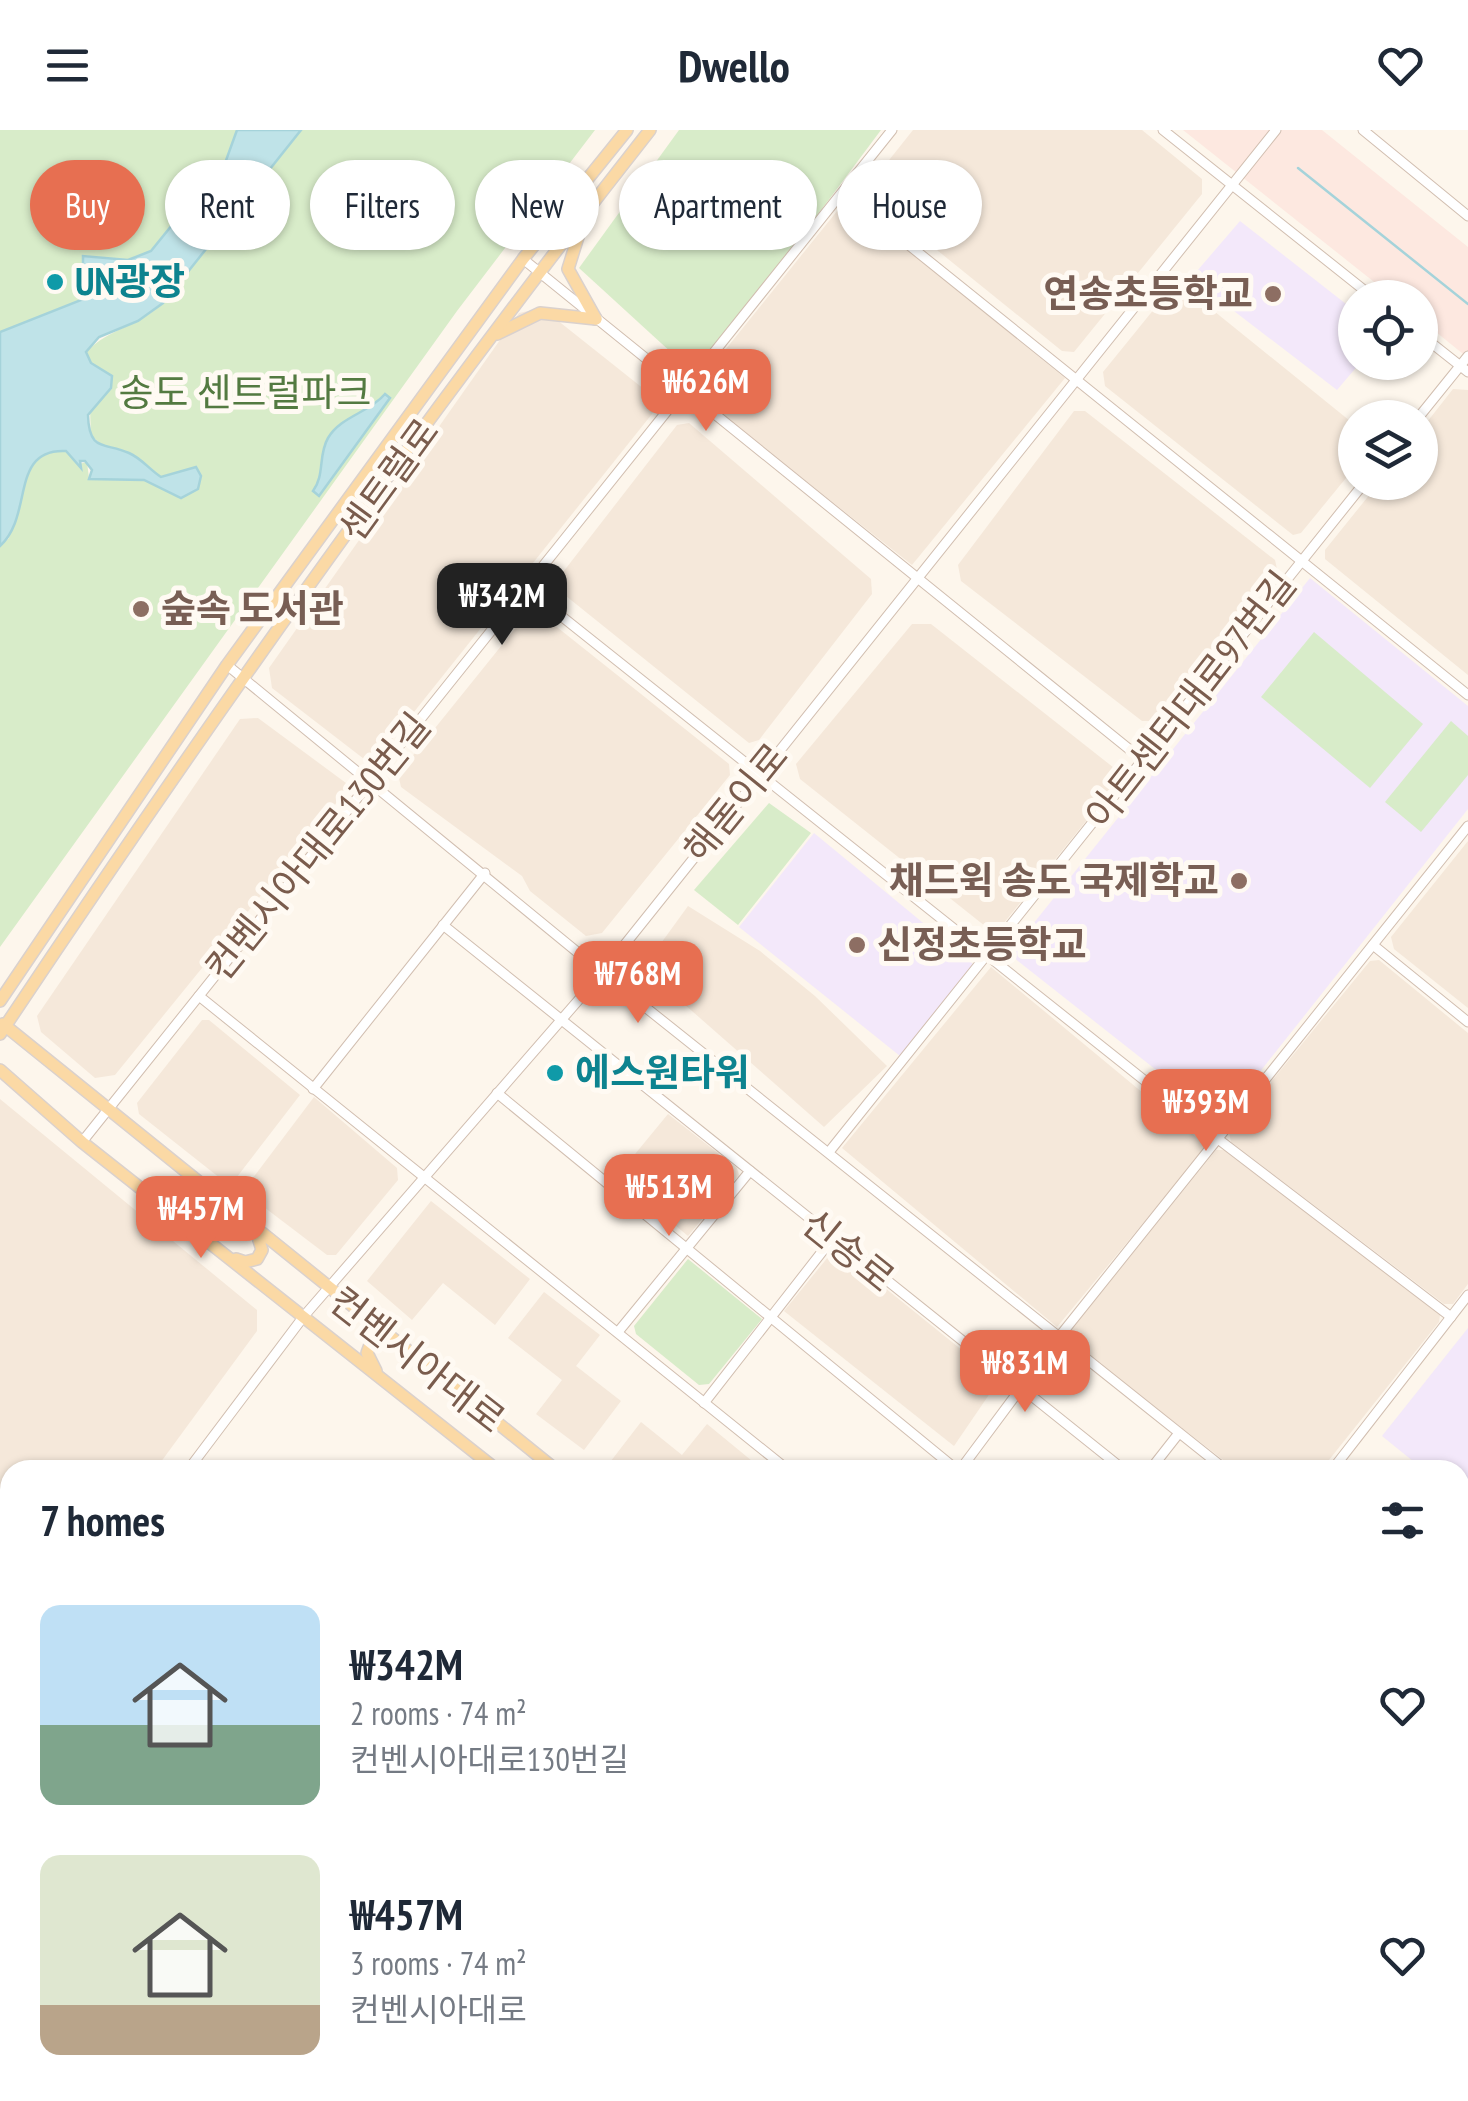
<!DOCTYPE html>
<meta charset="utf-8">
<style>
body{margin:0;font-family:"PT Sans Narrow","Noto Sans KR",sans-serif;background:#f2f2f3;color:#1f2937;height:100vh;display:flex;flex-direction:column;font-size:38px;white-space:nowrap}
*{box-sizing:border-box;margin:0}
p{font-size:32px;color:#747a83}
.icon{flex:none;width:55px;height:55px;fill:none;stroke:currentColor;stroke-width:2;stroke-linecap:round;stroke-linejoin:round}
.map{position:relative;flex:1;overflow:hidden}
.sheet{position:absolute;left:0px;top:1330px;width:1470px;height:642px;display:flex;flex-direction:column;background:#fff;border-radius:30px 30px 0 0;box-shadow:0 2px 8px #0004}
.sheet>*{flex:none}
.guide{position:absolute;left:30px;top:30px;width:1410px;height:90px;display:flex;gap:20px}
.tools{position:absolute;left:1338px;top:150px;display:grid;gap:20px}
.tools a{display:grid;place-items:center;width:100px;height:100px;border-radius:50%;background:#fff;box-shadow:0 2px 8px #0004;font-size:50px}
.price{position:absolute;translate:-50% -85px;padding:0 22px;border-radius:20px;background:#e76f51;color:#fff;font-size:32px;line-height:65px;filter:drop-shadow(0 2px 5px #0008)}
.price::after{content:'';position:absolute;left:50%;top:60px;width:30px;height:22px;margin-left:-15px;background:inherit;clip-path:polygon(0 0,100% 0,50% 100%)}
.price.selected{background:#222;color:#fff}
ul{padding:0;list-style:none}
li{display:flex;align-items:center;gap:30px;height:250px;padding:0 40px}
li span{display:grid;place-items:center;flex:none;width:280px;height:200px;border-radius:20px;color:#555}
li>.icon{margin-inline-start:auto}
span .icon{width:120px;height:120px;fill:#fffc;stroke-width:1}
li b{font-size:42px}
h2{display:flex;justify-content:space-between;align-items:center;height:120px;padding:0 40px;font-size:42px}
.pill{padding:0 35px;border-radius:45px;background:#fff;box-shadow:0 2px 8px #0004;font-size:35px;line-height:90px}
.pill.selected{background:#e76f51;color:#fff}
header{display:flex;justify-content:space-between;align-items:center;height:130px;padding:0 40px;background:#fff;font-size:45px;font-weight:700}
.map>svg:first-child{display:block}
.residential{fill:#f5e8da}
.commercial{fill:#fde8e0}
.education{fill:#f3e8fa}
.green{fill:#d8ecc9}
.water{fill:#bfe3e8;stroke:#a5d3da;stroke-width:2.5}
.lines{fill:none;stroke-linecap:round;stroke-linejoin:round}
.stream{stroke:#a5d3da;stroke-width:2.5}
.minor-casing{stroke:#d1beb0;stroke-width:11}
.major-casing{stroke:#dad1cd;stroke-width:14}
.minor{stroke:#fff;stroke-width:9}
.major{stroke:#fbd9a5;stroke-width:11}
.culture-dot{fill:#0f9aa8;stroke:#fffaf3;stroke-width:4}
.education-dot{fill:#8d6e63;stroke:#fffaf3;stroke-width:4}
.labels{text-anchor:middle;stroke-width:10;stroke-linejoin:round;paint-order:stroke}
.culture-label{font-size:38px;font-weight:bold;fill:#0d838f;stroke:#fffaf3;text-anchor:start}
.education-label{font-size:38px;font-weight:bold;fill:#785e54;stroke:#fffaf3;text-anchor:end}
.park-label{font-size:38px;fill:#537a41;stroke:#fffaf3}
.street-label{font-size:38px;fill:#7a5c4d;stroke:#fffaf3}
</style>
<header><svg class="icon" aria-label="menu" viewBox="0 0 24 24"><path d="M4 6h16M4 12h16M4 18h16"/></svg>Dwello<svg class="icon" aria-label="heart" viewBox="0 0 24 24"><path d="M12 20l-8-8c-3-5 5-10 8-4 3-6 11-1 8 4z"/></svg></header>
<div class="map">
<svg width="1468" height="1971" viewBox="0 0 1468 1971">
<rect width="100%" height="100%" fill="#fdf6ec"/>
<!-- residential -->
<g class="residential">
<path d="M913 0H1142L1202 49V64L1074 222 1062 221 875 70 874 49Z"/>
<path d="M846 70 1065 248 912 435 692 261Z"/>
<path d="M1183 156 1355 295V337L1301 403 1293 405 1105 256 1103 242 1172 157Z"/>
<path d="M542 178 654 267 656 279 382 622 364 629 272 558 269 538 519 183Z"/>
<path d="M1453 259 1468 260V545L1325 429V420L1379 353 1420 352V301Z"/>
<path d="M1074 281H1085L1275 430 1277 439 1155 591H1142L961 451 958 435Z"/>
<path d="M689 293 871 449 872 464 759 610 749 613 561 462 560 446 677 295Z"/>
<path d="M538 482 729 634 730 645 602 803 586 806 530 761 522 746 401 657 398 644 526 485Z"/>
<path d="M912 494H931L1123 645 995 804 800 649 796 634Z"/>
<path d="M258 588 350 656 115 945 95 948 41 902 37 886 240 589Z"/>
<path d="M1468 711V878L1394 819 1391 807Z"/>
<path d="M688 776 760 821 815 866 887 936 824 997 643 838Z"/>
<path d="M1379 830 1468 903V1154L1453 1174H1444L1231 1012 1229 1003 1370 831Z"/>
<path d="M991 837 1207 1016 1057 1197 842 1018Z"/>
<path d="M202 890H209L300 965 230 1056 139 984 137 973Z"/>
<path d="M314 967 397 1038 398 1050 336 1125H327L243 1061Z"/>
<path d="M0 969 257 1180V1201L155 1340H10V1537L0 1551Z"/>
<path d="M668 984 737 1038 739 1045 688 1106 617 1046Z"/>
<path d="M1216 1020H1224L1440 1185 1439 1192 1321 1340H1236L1073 1213 1071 1200Z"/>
<path d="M431 1071 530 1149 495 1195 443 1153 412 1190 367 1151Z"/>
<path d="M838 1120 999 1250 954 1316 784 1181 833 1121Z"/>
<path d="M544 1162 600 1205 576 1236 621 1271 584 1320 536 1284 562 1250 508 1208Z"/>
<path d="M641 1292 682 1325 707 1294 763 1340H683L677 1335 673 1340H604Z"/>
<path d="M0 1887 10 1894V1962L86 1963 79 1971H0Z"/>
<path d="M459 1962H845V1971H453Z"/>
</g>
<!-- commercial -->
<path class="commercial" d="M1183 0H1322L1468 117V228L1420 189V168L1393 167Z"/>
<!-- education -->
<g class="education">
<path d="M1240 91 1355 181V232L1360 233 1337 260 1191 148Z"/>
<path d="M1310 448 1468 576V679L1221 991 1009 824Z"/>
<path d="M814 703 973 834 900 926 739 797Z"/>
<path d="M1468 1198V1376L1460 1369V1340H1424L1382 1306Z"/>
<path d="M279 1962H427V1963L424 1971H273Z"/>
</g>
<!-- green -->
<g class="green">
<path d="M0 0H237L224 36 183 65 172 95 151 121 128 130 83 126 109 146V159L0 202Z"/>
<path d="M301 0H595L457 181 0 817V416L9 408C19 370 18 321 66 321L79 334 87 332 89 348 144 350 132 324 106 319 91 305 90 280 111 258 112 246 91 233 86 222C110 198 138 197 163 173Z"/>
<path d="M679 0H881L697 246 579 138Z"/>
<path d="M1314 502 1423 594 1370 658 1261 567Z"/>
<path d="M1451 591 1468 606V645L1421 702 1385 672Z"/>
<path d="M769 673 811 703 738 795 694 760Z"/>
<path d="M688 1129 762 1189 709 1254 699 1255 636 1204 634 1196Z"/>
<path d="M1468 1480V1676L1460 1683V1488Z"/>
<path d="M1010 1962H1185V1963L1180 1971H1001Z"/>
<path d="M869 1963V1962L1004 1963 996 1971H870Z"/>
</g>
<!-- water -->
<g class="water">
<path d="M237 0H301L163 173 138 191 99 207 86 222 91 233 112 246 111 258 88 285C89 322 104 312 129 323 141 328 150 340 161 347L196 337 201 346 198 359 181 368 144 350 89 349 92 340 85 331H80L81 338 66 321C9 318 34 386 0 416V202L109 159V146L83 143V126L128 130 151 121 172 95 185 61 224 36Z"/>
<path d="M385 264 390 268 319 366 313 361C325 345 318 325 328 308 341 286 369 283 385 264Z"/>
</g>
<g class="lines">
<!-- stream -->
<path class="stream" d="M1298 38 1468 174"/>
<!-- minor casing -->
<g class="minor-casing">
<g id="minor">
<path d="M1163 0 1374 168"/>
<path d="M1363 0 1468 86"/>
<path d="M843 62 1468 565"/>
<path d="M523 129 1145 632"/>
<path d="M1420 204 1468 242"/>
<path d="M1418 288 1468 226"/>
<path d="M526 458 1218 1009 1451 1187"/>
<path d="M227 535 615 853 1226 1340"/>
<path d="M443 795 1124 1340"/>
<path d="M1373 815 1468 892"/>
<path d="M199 866 788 1340"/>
<path d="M313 959 485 743"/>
<path d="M497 963 957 1340"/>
<path d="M82 1012 892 0"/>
<path d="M829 1022 1365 352"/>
<path d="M618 1202 750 1041"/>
<path d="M704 1273 832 1109"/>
<path d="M188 1340 304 1186 602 843 1276 0"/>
<path d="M960 1340 1059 1207 1468 696"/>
<path d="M1150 1340 1179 1303"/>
<path d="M1332 1340 1468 1165"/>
<path d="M0 1603 10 1589"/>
<path d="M0 1623 10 1630"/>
<path d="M0 1762 10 1748"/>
<path d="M0 1871 10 1878"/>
<path d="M124 1962 136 1971"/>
<path d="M858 1962 860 1971"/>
<path d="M101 1971 107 1962"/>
<path d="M437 1971 443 1962"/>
</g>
</g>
<!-- major casing -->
<g class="major-casing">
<g id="major">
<path d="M582 94 568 139 596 189"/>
<path d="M497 204 540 183 596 189"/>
<path d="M0 871 227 535 523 129 627 0"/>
<path d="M3 894 556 1340"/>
<path d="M0 904C205 596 421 291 650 0"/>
<path d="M0 940 82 1012 497 1340"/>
<path d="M236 1129 245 1132 257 1129 262 1120 258 1107"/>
<path d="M376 1241 367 1223 370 1215 378 1211 395 1215"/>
<path d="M1301 1962 1312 1971"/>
<path d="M1332 1962 1343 1971"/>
<path d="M1362 1962 1373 1971"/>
<path d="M1386 1962 1398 1971"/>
</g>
</g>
<!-- minor -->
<use href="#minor" class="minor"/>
<!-- major -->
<use href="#major" class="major"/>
</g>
<!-- markers -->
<g class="culture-dot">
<circle cx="55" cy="152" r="10"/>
<circle cx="555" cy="943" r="10"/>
</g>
<g class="education-dot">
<circle cx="1273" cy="164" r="10"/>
<circle cx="141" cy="479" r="10"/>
<circle cx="1239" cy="751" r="10"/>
<circle cx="857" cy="815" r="10"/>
</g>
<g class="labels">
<!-- culture labels -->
<g class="culture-label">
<text x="75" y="165">UN광장</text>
<text x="575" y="956">에스원타워</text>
</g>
<!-- education labels -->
<g class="education-label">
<text x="1253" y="177">연송초등학교</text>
<text x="161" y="492" text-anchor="start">숲속 도서관</text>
<text x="1219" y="764">채드윅 송도 국제학교</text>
<text x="877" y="828" text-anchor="start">신정초등학교</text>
</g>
<!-- park labels -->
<g class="park-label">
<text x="245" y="276">송도 센트럴파크</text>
</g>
<!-- street labels -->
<g class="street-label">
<text transform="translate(389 350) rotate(-54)" y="13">센트럴로</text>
<text transform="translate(1191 570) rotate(-52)" y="13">아트센터대로97번길</text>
<text transform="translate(736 673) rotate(-51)" y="13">해돋이로</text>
<text transform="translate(318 717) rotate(-51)" y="13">컨벤시아대로130번길</text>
<text transform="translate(848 1121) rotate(39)" y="13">신송로</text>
<text transform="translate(417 1230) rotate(38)" y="13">컨벤시아대로</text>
</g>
</g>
</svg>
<div class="tools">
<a><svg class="icon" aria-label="locate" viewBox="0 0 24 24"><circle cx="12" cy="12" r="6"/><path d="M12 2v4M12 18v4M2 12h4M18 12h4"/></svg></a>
<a><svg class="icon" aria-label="layers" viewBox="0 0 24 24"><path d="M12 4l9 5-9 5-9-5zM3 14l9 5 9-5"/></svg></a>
</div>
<b class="price" style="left:706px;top:304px">₩626M</b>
<b class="price selected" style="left:502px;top:518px">₩342M</b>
<b class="price" style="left:638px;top:896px">₩768M</b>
<b class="price" style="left:1206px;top:1024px">₩393M</b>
<b class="price" style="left:669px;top:1109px">₩513M</b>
<b class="price" style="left:201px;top:1131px">₩457M</b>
<b class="price" style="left:1025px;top:1285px">₩831M</b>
<div class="guide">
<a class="pill selected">Buy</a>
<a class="pill">Rent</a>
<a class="pill">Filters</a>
<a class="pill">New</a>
<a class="pill">Apartment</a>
<a class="pill">House</a>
</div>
<section class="sheet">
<h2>7 homes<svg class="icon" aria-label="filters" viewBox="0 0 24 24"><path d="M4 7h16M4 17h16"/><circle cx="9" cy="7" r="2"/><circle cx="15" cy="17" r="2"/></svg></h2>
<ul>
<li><span style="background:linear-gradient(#bfe0f5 60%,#7fa58c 0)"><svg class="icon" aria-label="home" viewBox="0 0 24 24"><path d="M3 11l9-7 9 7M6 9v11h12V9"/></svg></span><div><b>₩342M</b><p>2 rooms · 74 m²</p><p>컨벤시아대로130번길</p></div><svg class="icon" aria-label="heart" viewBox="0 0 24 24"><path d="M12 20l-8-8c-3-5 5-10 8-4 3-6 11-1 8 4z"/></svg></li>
<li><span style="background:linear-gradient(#dfe7d0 75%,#b9a48a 0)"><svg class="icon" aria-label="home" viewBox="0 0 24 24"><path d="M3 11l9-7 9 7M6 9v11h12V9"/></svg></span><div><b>₩457M</b><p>3 rooms · 74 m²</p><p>컨벤시아대로</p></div><svg class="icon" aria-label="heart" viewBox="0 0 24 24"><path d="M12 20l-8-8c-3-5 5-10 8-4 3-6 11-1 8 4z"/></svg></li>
</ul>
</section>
</div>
